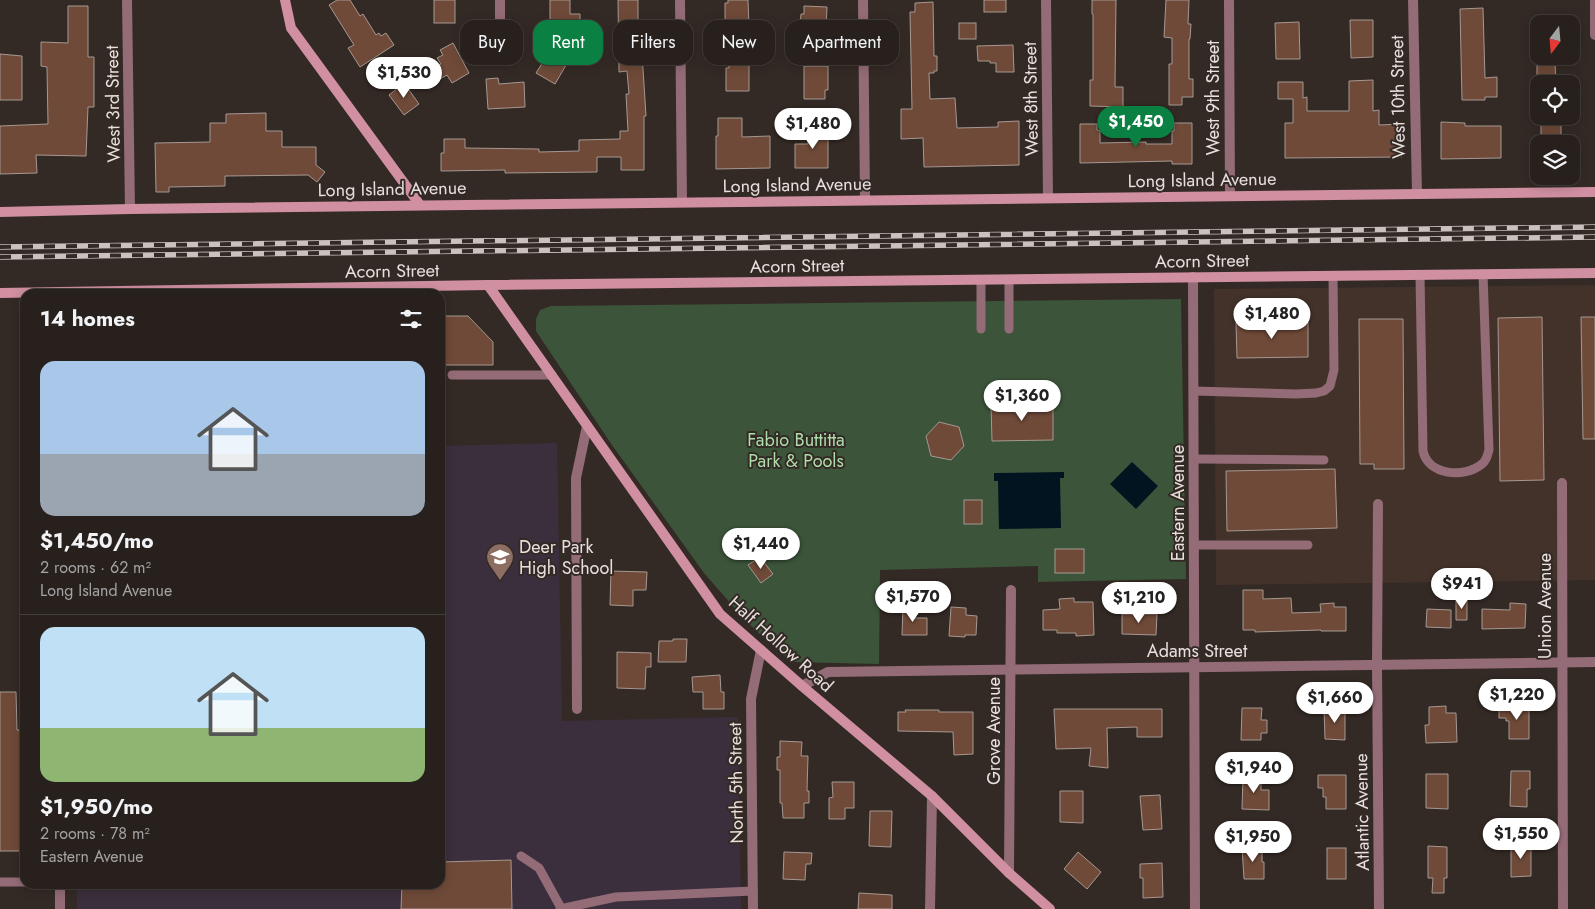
<!DOCTYPE html>
<meta charset="utf-8">
<style>
body{margin:0;font-family:Jost,sans-serif;background:#2f2825;color:#f1f3f6;height:100vh;display:flex;flex-direction:column;font-size:19px;white-space:nowrap}
*{box-sizing:border-box;margin:0}
p{font-size:16px;color:#a4a3a3}
.icon{flex:none;width:28px;height:28px;fill:none;stroke:currentColor;stroke-width:2;stroke-linecap:round;stroke-linejoin:round}
.map{position:relative;flex:1;overflow:hidden}
.side{position:absolute;left:20px;top:289px;width:425px;height:600px;display:flex;flex-direction:column;background:#27201c;border-radius:15px;box-shadow:0 2px 12px #0003,0 0 0 1px #433e3b}
.side>*{flex:none}
.top-card{position:absolute;left:460px;top:20px;width:475px;height:45px;display:flex;gap:10px}
.needle{width:32px;rotate:196deg}
.tools{position:absolute;left:1530px;top:15px;display:grid;gap:10px}
.tools a{display:grid;place-items:center;width:50px;height:50px;border-radius:10px;background:#27201c;box-shadow:0 2px 12px #0003,0 0 0 1px #433e3b;font-size:25px}
.price{position:absolute;translate:-50% -42px;padding:0 11px;border-radius:18px;background:#fff;color:#222;font-size:16px;line-height:32px;filter:drop-shadow(0 1px 2px #0008)}
.price::after{content:'';position:absolute;left:50%;top:30px;width:15px;height:11px;margin-left:-8px;background:inherit;clip-path:polygon(0 0,100% 0,50% 100%)}
.price.selected{background:#0b8043;color:#fff}
ul{padding:0;list-style:none}
li{display:grid;align-content:center;gap:10px;height:265px;padding:0 20px}
li+li{border-top:1px solid #433e3b}
li span{display:grid;place-items:center;height:155px;border-radius:15px;color:#555}
li>.icon{margin-inline-start:auto}
span .icon{width:90px;height:90px;fill:#fffc;stroke-width:1}
li b{font-size:21px}
h2{display:flex;justify-content:space-between;align-items:center;height:60px;padding:0 20px;font-size:21px}
.pill{padding:0 18px;border-radius:15px;background:#27201c;box-shadow:0 2px 12px #0003,0 0 0 1px #433e3b;font-size:18px;line-height:45px}
.pill.selected{background:#0b8043;color:#fff}
.map>svg:first-child{display:block}
.built{fill:#43322a}
.education{fill:#3b2f3d}
.green{fill:#3c543a}
.water{fill:#02141f}
.building{fill:#6f4a39;stroke:#a69892}
.lines{fill:none;stroke-linecap:round;stroke-linejoin:round}
.lane{stroke:#946c77;stroke-width:9}
.street{stroke:#946c77;stroke-width:10}
.secondary{stroke:#d090a1;stroke-width:10}
.rail-casing{stroke:#cac2bf;stroke-width:5.5}
.rail{stroke:#342a25;stroke-width:4;stroke-dasharray:11;stroke-linecap:butt}
.labels{text-anchor:middle;stroke-width:4;stroke-linejoin:round;paint-order:stroke}
.street-label{font-size:18px;fill:#e8e0dd;stroke:#342a25}
.park-label{font-size:18px;fill:#addeaa;stroke:#342a25}
.poi-label{font-size:18px;fill:#e8e0dd;stroke:#342a25;text-anchor:start}
</style>
<div class="map">
<svg width="1595" height="909" viewBox="0 0 1595 909">
<rect width="100%" height="100%" fill="#342a25"/>
<!-- built -->
<path class="built" d="M1595 285V580L1216 585 1214 289Z"/>
<!-- education -->
<path class="education" d="M557 443 562 721 738 717 741 909H77V884H440V446Z"/>
<!-- green -->
<path class="green" d="M1181 299 1186 579 1038 582V566L880 570 879 664 792 662 766 640 746 621 704 573 612 445 536 331V319L540 310 551 306Z"/>
<!-- water -->
<g class="water">
<path d="M1132 462 1158 486 1136 509 1110 484Z"/>
<path d="M1064 472V478H1060L1061 528 999 529 998 481H994V473Z"/>
</g>
<!-- building -->
<g class="building">
<path d="M337 0H350L360 16 363 14 376 35 379 33 381 36 386 33 394 45 360 67 348 48 354 45 329 5Z"/>
<rect x="434" y="0" width="21" height="23"/>
<path d="M550 0H570V14H580V27L550 26Z"/>
<path d="M618 0H638V38H641L646 116H644V170H621V157H597V172L505 173V170L441 171V153H444V139H465V148L539 149V152L579 151V140L620 139V131H628L626 94H629L627 71 619 72Z"/>
<path d="M728 0H748L749 27H725V3H728Z"/>
<rect x="984" y="0" width="22" height="12"/>
<path d="M1092 0H1116L1115 87H1123V107L1090 106V80H1093V14H1092Z"/>
<path d="M1166 0H1189L1188 24H1191L1190 39H1189V79H1193V97H1182V105H1169V64H1172V38L1164 37Z"/>
<path d="M933 2 934 56H937V71H934V73H929L930 99 955 98 957 128 998 127V122L1019 121V165L924 167 923 138 901 139V109H912L910 12H915V3Z"/>
<path d="M68 6H88V57H94V107H88L86 156 36 155 37 173 0 174V126L48 124 47 67 41 66V42L68 43Z"/>
<path d="M804 6 827 7 826 29H824V40L793 39V24H800L801 14H804Z"/>
<path d="M1483 8 1485 78 1497 77V97H1485V100H1462L1460 9Z"/>
<path d="M1350 20H1373V57L1351 58Z"/>
<path d="M1299 22 1300 59H1276L1275 23Z"/>
<rect x="959" y="23" width="17" height="16"/>
<path d="M453 43 469 73 452 83 447 75 440 79 434 67 441 64 437 58 443 55 440 50Z"/>
<path d="M555 43 569 51 565 58 569 60 555 84 536 73Z"/>
<path d="M1013 45 1014 72H996V63H990V61H978L977 46Z"/>
<path d="M0 54 22 56V100H0Z"/>
<path d="M729 58H749V91H726V68H729Z"/>
<path d="M1537 62H1555L1556 84H1537Z"/>
<path d="M804 66H828V90H825V99H804Z"/>
<path d="M498 78 499 84 524 82 525 107 488 109 486 79Z"/>
<path d="M1373 80V111L1379 110V125L1401 124 1402 157 1285 158V123H1293V99H1278V82H1303V98L1307 97V111H1349V81Z"/>
<path d="M404 83 419 104 404 115 389 95Z"/>
<path d="M266 113V131H282V147H316V165L325 172 317 182 308 175 225 176V186L169 187V192H156L155 143 210 142V123H226V114Z"/>
<path d="M718 118H742V137L770 136V168L716 169V136H718Z"/>
<path d="M1441 122 1465 123V126H1501V158L1441 159Z"/>
<path d="M1174 123H1192V164H1172V161L1080 163V124H1097V130L1100 131V143L1146 142V144H1172V131H1174Z"/>
<rect x="1541" y="124" width="20" height="20"/>
<path d="M808 128H828V168H795V144H808Z"/>
<path d="M440 316H468L493 342V365H440Z"/>
<path d="M1542 317 1544 480 1500 481 1498 318Z"/>
<path d="M1581 317H1595V439H1583Z"/>
<path d="M1359 319H1403L1404 469H1374V464H1360Z"/>
<path d="M1308 322V357L1237 358 1236 323Z"/>
<path d="M991 404H1053V440L992 441Z"/>
<path d="M939 422 959 427 964 446 951 460 931 456 926 436Z"/>
<path d="M1335 469 1337 528 1227 531 1226 471Z"/>
<rect x="964" y="500" width="18" height="24"/>
<rect x="1055" y="549" width="29" height="24"/>
<path d="M760 557 773 574 761 583 748 565Z"/>
<path d="M611 571 647 572 646 590H633V606L610 605Z"/>
<path d="M1243 590H1263V599L1291 598 1292 613 1321 612 1320 604 1334 603V607H1346V631H1321V630L1255 632V630H1243Z"/>
<path d="M1074 598V602H1093L1094 635 1076 636V633H1057V630H1043V610L1060 609 1059 599Z"/>
<path d="M1467 600V620H1456V601Z"/>
<path d="M1510 603 1526 604 1525 628 1482 629V609L1510 610Z"/>
<path d="M903 606 914 607V618H927V635H902Z"/>
<path d="M951 607 966 608V615L977 616 976 635H965V637L949 636Z"/>
<path d="M1427 609 1451 610V628L1426 627Z"/>
<path d="M1122 614H1157L1156 635 1122 634Z"/>
<path d="M673 639H687L686 662H658L659 641H673Z"/>
<path d="M617 652 651 653V667H646L645 689 617 688Z"/>
<path d="M720 675 721 692H724V709H703V692H693L692 677Z"/>
<path d="M0 692H16L17 730H22L21 790H24V851H0Z"/>
<path d="M1446 706V713H1456L1457 742 1426 743 1425 725H1429V707Z"/>
<path d="M1499 706H1529V739H1509V721H1506V718H1499Z"/>
<path d="M1242 708H1262L1261 720H1267V733H1261V740H1241Z"/>
<path d="M1324 708H1345V740L1325 739Z"/>
<path d="M1054 709H1162V737H1137V727L1107 728 1108 768 1089 766 1091 748 1056 749Z"/>
<path d="M905 710H939V712H973V754L954 755 953 732 898 731V712H906Z"/>
<path d="M780 741 802 742 801 756H808L807 791H809V803H804V818H783L782 803H780V770H777V757H780Z"/>
<path d="M1511 771H1530V789H1527V807L1510 806Z"/>
<path d="M1426 774H1448V809L1426 808Z"/>
<path d="M1318 775H1346V809H1326V797H1323V788H1318Z"/>
<path d="M1243 776H1261V790H1269V810L1242 809Z"/>
<path d="M832 782H854V808H845V819H829V798L833 797Z"/>
<path d="M1060 791H1083V823L1060 822Z"/>
<path d="M1160 795 1162 829 1143 830 1140 796Z"/>
<path d="M870 811H892L891 847 869 846Z"/>
<path d="M1511 844 1531 845V876L1511 877Z"/>
<path d="M1428 846 1447 847V878H1444V893H1432L1433 878H1428Z"/>
<path d="M1242 847 1262 848V862H1264V879H1244Z"/>
<rect x="1327" y="848" width="19" height="31"/>
<path d="M784 852 812 853 811 864H806L805 880 783 879Z"/>
<path d="M1078 852 1101 872 1087 889 1064 869Z"/>
<path d="M511 860 512 909H401L402 884H440V862Z"/>
<path d="M1162 863 1163 897 1143 898V878H1140V864Z"/>
<path d="M859 893 892 895V909H858Z"/>
</g>
<g class="lines">
<!-- lane -->
<g class="lane">
<path d="M1420 275 1423 451C1428 475 1464 479 1482 464 1487 460 1487 456 1489 450L1483 274"/>
<path d="M981 280V329"/>
<path d="M1009 280V329"/>
<path d="M452 375H552"/>
<path d="M1194 391 1296 394 1316 393 1324 391 1330 386 1334 370 1333 276"/>
<path d="M1194 459 1324 460"/>
<path d="M1194 545H1308"/>
<path d="M521 856 539 868 561 908"/>
<path d="M0 882H25"/>
<path d="M560 909 616 897 753 891"/>
</g>
<!-- street -->
<g class="street">
<path d="M127 0 130 209"/>
<path d="M500 0V27"/>
<path d="M680 0 682 202"/>
<path d="M863 0 865 200"/>
<path d="M1046 0 1048 198"/>
<path d="M1229 0 1230 196"/>
<path d="M1413 0 1417 194"/>
<path d="M1595 0V35"/>
<path d="M1193 277 1195 909"/>
<path d="M1562 483 1563 909"/>
<path d="M1378 504 1377 666 1379 909"/>
<path d="M802 686 828 672 1595 662"/>
<path d="M577 709 576 478 587 426"/>
<path d="M1009 873 1011 590"/>
<path d="M60 884V909"/>
<path d="M753 909 751 699 761 650"/>
<path d="M930 909 932 796"/>
</g>
<!-- secondary -->
<g class="secondary">
<path d="M285 0 291 28 420 205"/>
<path d="M0 212 130 209 1595 192"/>
<path d="M488 285 720 614 802 686 932 796 1009 873 1050 909"/>
<path d="M0 293 488 285 1595 273"/>
</g>
<!-- rail casing -->
<g class="rail-casing">
<g id="rail">
<path d="M0 247 1595 227"/>
<path d="M0 257 1595 237"/>
</g>
</g>
<!-- rail -->
<use href="#rail" class="rail"/>
</g>
<!-- icons -->
<defs>
<g id="school-pin" transform="scale(1.4375)"><path d="M0 17L-7.5 6A9.5 9.5 0 1 1 7.5 6Z" fill="#8d6e63" stroke="#342a25"/><path d="M0-5L7-2L0 1L-7-2ZM-4 1L0 2.5L4 1V4Q0 6-4 4Z" fill="#fff"/></g>
</defs>
<g fill-rule="evenodd">
<use href="#school-pin" x="500" y="557"/>
</g>
<g class="labels">
<!-- street labels -->
<g class="street-label">
<text transform="translate(1398 97) rotate(-91)" y="6">West 10th Street</text>
<text transform="translate(1213 98) rotate(-90)" y="6">West 9th Street</text>
<text transform="translate(1031 99) rotate(-91)" y="6">West 8th Street</text>
<text transform="translate(113 104) rotate(-91)" y="6">West 3rd Street</text>
<text transform="translate(1202 180) rotate(-1)" y="6">Long Island Avenue</text>
<text transform="translate(797 185) rotate(-1)" y="6">Long Island Avenue</text>
<text transform="translate(392 189) rotate(-1)" y="6">Long Island Avenue</text>
<text transform="translate(1202 261) rotate(-1)" y="6">Acorn Street</text>
<text transform="translate(797 266) rotate(-1)" y="6">Acorn Street</text>
<text transform="translate(392 271) rotate(-1)" y="6">Acorn Street</text>
<text transform="translate(1178 503) rotate(-90)" y="6">Eastern Avenue</text>
<text transform="translate(1545 606) rotate(-90)" y="6">Union Avenue</text>
<text transform="translate(781 644) rotate(42)" y="6">Half Hollow Road</text>
<text x="1197" y="657">Adams Street</text>
<text transform="translate(994 731) rotate(-90)" y="6">Grove Avenue</text>
<text transform="translate(736 783) rotate(-91)" y="6">North 5th Street</text>
<text transform="translate(1362 812) rotate(-91)" y="6">Atlantic Avenue</text>
</g>
<!-- park labels -->
<g class="park-label">
<text x="796" y="446">Fabio Buttitta<tspan x="796" dy="21">Park &amp; Pools</tspan></text>
</g>
<!-- poi labels -->
<g class="poi-label">
<text x="519" y="553">Deer Park<tspan x="519" dy="21">High School</tspan></text>
</g>
</g>
</svg>
<div class="tools">
<a><svg class="needle" viewBox="-14 -14 28 28"><path d="M0-13l5 13h-10z" fill="#e53935"/><path d="M0 13l5-13h-10z" fill="#a4a3a3"/></svg></a>
<a><svg class="icon" aria-label="locate" viewBox="0 0 24 24"><circle cx="12" cy="12" r="6"/><path d="M12 2v4M12 18v4M2 12h4M18 12h4"/></svg></a>
<a><svg class="icon" aria-label="layers" viewBox="0 0 24 24"><path d="M12 4l9 5-9 5-9-5zM3 14l9 5 9-5"/></svg></a>
</div>
<b class="price" style="left:404px;top:99px">$1,530</b>
<b class="price selected" style="left:1136px;top:148px">$1,450</b>
<b class="price" style="left:813px;top:150px">$1,480</b>
<b class="price" style="left:1272px;top:340px">$1,480</b>
<b class="price" style="left:1022px;top:422px">$1,360</b>
<b class="price" style="left:761px;top:570px">$1,440</b>
<b class="price" style="left:1462px;top:610px">$941</b>
<b class="price" style="left:913px;top:623px">$1,570</b>
<b class="price" style="left:1139px;top:624px">$1,210</b>
<b class="price" style="left:1517px;top:721px">$1,220</b>
<b class="price" style="left:1335px;top:724px">$1,660</b>
<b class="price" style="left:1254px;top:794px">$1,940</b>
<b class="price" style="left:1521px;top:860px">$1,550</b>
<b class="price" style="left:1253px;top:863px">$1,950</b>
<div class="top-card">
<a class="pill">Buy</a>
<a class="pill selected">Rent</a>
<a class="pill">Filters</a>
<a class="pill">New</a>
<a class="pill">Apartment</a>
</div>
<section class="side">
<h2>14 homes<svg class="icon" aria-label="filters" viewBox="0 0 24 24"><path d="M4 7h16M4 17h16"/><circle cx="9" cy="7" r="2"/><circle cx="15" cy="17" r="2"/></svg></h2>
<ul>
<li><span style="background:linear-gradient(#a9c7e8 60%,#9aa5b1 0)"><svg class="icon" aria-label="home" viewBox="0 0 24 24"><path d="M3 11l9-7 9 7M6 9v11h12V9"/></svg></span><div><b>$1,450/mo</b><p>2 rooms · 62 m²</p><p>Long Island Avenue</p></div></li>
<li><span style="background:linear-gradient(#bfe0f5 65%,#8fb573 0)"><svg class="icon" aria-label="home" viewBox="0 0 24 24"><path d="M3 11l9-7 9 7M6 9v11h12V9"/></svg></span><div><b>$1,950/mo</b><p>2 rooms · 78 m²</p><p>Eastern Avenue</p></div></li>
</ul>
</section>
</div>
